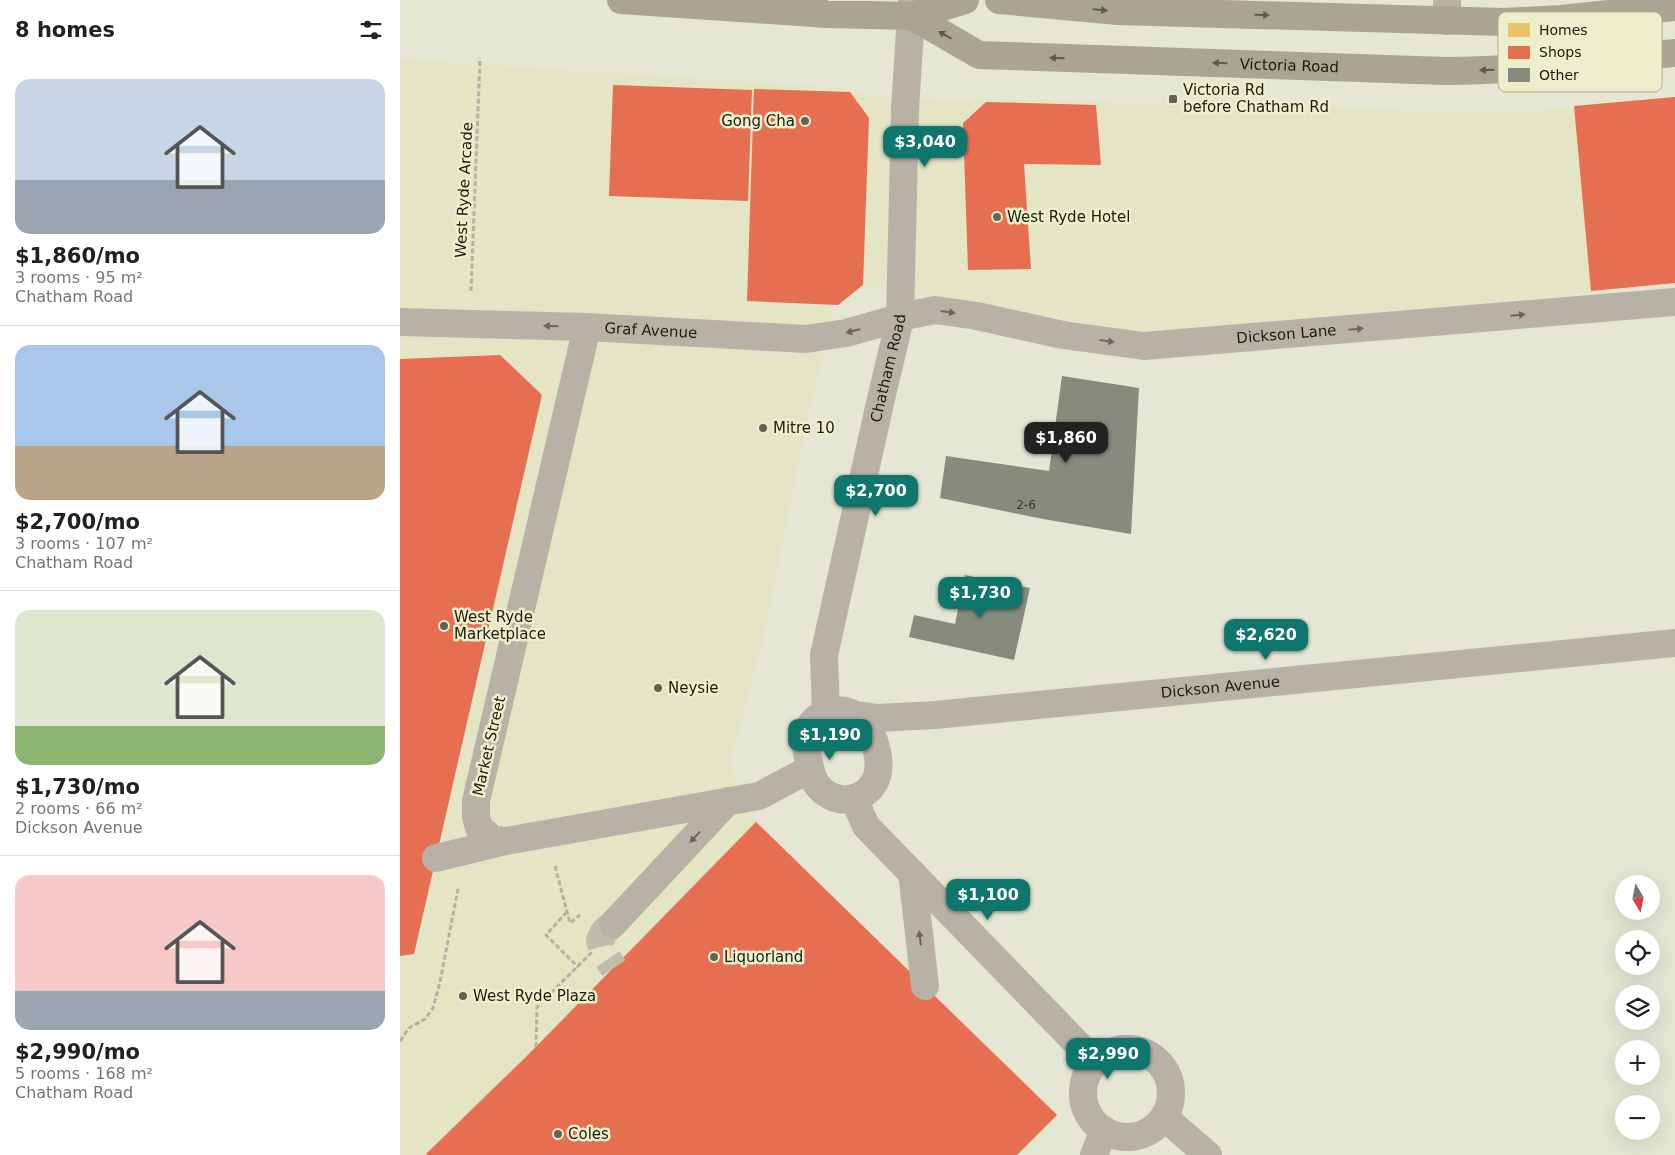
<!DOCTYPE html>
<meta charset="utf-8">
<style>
body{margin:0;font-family:"DejaVu Sans",sans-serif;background:#f2f2f2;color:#202124;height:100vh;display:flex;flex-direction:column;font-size:19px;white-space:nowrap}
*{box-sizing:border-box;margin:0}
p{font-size:16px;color:#757577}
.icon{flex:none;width:28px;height:28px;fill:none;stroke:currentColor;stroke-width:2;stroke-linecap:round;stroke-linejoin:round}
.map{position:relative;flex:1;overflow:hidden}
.drawer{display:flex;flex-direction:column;background:#fff;width:400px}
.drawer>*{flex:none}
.needle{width:32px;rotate:170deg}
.buttons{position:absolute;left:1215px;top:875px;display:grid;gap:10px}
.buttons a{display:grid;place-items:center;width:45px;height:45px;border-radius:50%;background:#fff;box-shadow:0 5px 20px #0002;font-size:25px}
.price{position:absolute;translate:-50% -42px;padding:0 11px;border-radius:10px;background:#0f766e;color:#fff;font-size:16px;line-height:32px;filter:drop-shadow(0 1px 2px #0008)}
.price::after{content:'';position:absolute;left:50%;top:30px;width:15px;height:11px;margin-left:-8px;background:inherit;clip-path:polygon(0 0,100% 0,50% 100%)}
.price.selected{background:#222;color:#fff}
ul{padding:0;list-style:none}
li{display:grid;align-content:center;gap:10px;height:265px;padding:0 15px}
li+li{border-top:1px solid #e0e0e0}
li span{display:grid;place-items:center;height:155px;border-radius:15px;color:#555}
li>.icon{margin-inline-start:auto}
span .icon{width:90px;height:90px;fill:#fffc;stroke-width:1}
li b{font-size:21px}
h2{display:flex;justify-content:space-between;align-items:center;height:60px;padding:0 15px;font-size:21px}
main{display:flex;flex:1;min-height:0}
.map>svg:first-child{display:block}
.built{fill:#e3e5c5}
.homes{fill:#e9c46a}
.shops{fill:#e76f51}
.building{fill:#878b7e}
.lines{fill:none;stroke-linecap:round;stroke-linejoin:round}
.minor-tunnel{stroke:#bdbeac;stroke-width:28;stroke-dasharray:28 14;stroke-linecap:butt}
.path{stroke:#b3b0a4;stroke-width:3;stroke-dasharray:5 2.5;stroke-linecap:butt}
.minor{stroke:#b8b2a6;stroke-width:28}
.highway{stroke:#aaa593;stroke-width:28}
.oneway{fill:#5c5a4a}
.oneway2{fill:#6a675a}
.poi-dot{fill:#626354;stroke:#edeecb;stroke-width:2}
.labels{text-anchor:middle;stroke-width:5;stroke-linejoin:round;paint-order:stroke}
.number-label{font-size:12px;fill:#37382b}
.street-label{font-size:15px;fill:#1c1c0f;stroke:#edeecb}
.poi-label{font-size:15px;fill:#1c1c0f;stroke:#edeecb;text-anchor:start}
.key{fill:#edeecb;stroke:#aeaf93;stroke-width:1}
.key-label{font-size:14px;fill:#1c1c0f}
</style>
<main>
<section class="drawer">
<h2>8 homes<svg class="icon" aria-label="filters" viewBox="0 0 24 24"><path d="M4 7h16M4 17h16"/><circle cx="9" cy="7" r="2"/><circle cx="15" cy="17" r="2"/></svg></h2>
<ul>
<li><span style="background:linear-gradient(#c9d6e8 65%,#9aa5b1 0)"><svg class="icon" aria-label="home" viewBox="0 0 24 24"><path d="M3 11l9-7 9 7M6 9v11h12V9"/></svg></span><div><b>$1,860/mo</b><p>3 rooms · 95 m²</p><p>Chatham Road</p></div></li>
<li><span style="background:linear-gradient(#a9c7e8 65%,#b9a48a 0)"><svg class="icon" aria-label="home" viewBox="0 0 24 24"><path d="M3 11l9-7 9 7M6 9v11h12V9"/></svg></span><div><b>$2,700/mo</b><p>3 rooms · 107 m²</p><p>Chatham Road</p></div></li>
<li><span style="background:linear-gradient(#dfe7d0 75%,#8fb573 0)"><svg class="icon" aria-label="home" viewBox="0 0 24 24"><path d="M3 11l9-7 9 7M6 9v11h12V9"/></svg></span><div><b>$1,730/mo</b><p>2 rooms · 66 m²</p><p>Dickson Avenue</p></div></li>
<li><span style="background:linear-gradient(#f6c9c9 75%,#9aa5b1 0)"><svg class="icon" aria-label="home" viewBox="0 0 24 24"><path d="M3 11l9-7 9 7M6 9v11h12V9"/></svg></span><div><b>$2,990/mo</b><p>5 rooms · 168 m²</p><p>Chatham Road</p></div></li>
</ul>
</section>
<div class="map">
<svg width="1275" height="1155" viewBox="0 0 1275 1155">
<rect width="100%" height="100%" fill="#e5e6d3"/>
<!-- built -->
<path class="built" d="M0 59 439 88 470 97 567 101 589 99 1098 113 1164 109 1174 106 1275 97V285L753 332 717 329 565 300 439 285 407 421 361 648 329 765 356 822 657 1115 617 1155H0Z"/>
<!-- homes -->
<g class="homes">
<path d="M356 822 657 1115 617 1155H495L509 1140 385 1023 332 1070 223 959Z"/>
<path d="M152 1031 265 1140 251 1155H27L26 1154Z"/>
</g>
<!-- shops -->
<g class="shops">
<path d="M213 85 352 90 348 201 209 196Z"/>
<path d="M354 89 450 92 469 118 463 285 438 305 347 301Z"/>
<path d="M1275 97V283L1191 291 1174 106Z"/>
<path d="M586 102 696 105 701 165 624 164 631 269 568 270 563 123Z"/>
<path d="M100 355 142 395 14 954 0 956V359Z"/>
<path d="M356 822 657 1115 617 1155H27L26 1154 126 1057Z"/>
</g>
<!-- building -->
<g class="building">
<path d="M662 376 739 388 731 534 643 519 540 498 546 456 649 471Z"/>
<path d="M565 575 630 588 614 660 509 637 514 615 555 624Z"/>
</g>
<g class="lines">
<!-- minor-tunnel -->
<path class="minor-tunnel" d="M213 924 204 932 200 940 203 952 214 968"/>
<!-- path -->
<g class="path">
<path d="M71 291 80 58"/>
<path d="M155 866 170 923 180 915"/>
<path d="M167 912 146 935 178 967"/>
<path d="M0 1041 9 1028 25 1019 33 1008 40 982 58 889"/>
<path d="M136 1047 137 1007 193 951"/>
</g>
<!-- minor -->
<g class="minor">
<path d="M1047 21V0"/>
<path id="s1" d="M0 322 187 327 406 339 446 333 510 315 535 310 577 316 663 335 744 346 1275 302"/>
<path d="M187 327 76 801V817L79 828 92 839 106 841 359 796 410 769"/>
<path d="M432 711C438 710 445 710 451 713 472 721 484 760 476 779 472 788 465 794 457 797 440 804 422 795 414 780 412 775 410 768 409 762 402 738 406 718 432 711Z"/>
<path id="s2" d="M426 713 424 655 480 403 500 319 505 109 512 0"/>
<path id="s3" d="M456 715 478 718 535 715 1275 643"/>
<path d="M454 799 466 826 695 1062"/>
<path d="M36 858 106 841"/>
<path d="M512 873 525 986"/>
<path d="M213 924 328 801"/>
<circle cx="727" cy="1093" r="44"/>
<path d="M764 1117 808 1155"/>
<path d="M694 1155 704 1130"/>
</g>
<!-- highway -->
<g class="highway">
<path d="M221 0 427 14 512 16 565 0"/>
<path d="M599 0 718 11 1103 22 1161 19 1275 7"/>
<path id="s4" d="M512 16 579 55 1046 71C1123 70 1198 61 1275 53"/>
</g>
</g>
<!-- one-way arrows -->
<defs><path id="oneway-solid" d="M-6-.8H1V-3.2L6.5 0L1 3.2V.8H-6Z" transform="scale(1.25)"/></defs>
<g class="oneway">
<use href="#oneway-solid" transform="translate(700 10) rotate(5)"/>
<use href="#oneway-solid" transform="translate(862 15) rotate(1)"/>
<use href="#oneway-solid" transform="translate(545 35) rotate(-150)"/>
<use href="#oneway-solid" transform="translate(657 58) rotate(-178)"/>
<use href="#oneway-solid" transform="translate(820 63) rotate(-178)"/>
<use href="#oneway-solid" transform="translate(1087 70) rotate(179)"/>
</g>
<g class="oneway2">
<use href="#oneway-solid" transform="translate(548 312) rotate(8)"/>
<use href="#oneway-solid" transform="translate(1118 315) rotate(-5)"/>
<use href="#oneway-solid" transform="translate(151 326) rotate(-179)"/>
<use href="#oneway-solid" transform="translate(956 329) rotate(-5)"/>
<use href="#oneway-solid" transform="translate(453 331) rotate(165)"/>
<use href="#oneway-solid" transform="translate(707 341) rotate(8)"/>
<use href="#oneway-solid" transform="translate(295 837) rotate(133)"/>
<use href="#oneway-solid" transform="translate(520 938) rotate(-97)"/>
</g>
<!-- markers -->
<g class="poi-dot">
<rect x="768" y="94" width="10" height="10" rx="2.5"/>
<circle cx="405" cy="121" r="5"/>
<circle cx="597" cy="217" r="5"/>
<circle cx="363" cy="428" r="5"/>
<circle cx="44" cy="626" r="5"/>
<circle cx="258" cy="688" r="5"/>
<circle cx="314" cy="957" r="5"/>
<circle cx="63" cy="996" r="5"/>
<circle cx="158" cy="1134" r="5"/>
</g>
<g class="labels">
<!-- number labels -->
<g class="number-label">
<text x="626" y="509">2-6</text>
</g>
<!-- street labels -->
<g class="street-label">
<text dy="5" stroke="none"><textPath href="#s4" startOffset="388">Victoria Road</textPath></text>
<text transform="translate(64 190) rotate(-87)" y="5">West Ryde Arcade</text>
<text dy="5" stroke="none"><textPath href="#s1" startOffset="251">Graf Avenue</textPath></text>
<text dy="5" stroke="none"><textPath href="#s1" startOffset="894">Dickson Lane</textPath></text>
<text dy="5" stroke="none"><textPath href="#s2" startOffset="352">Chatham Road</textPath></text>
<text dy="5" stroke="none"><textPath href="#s3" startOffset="366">Dickson Avenue</textPath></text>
<text transform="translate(89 746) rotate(-77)" y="5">Market Street</text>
</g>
<!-- poi labels -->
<g class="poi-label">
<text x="783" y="95">Victoria Rd<tspan x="783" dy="17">before Chatham Rd</tspan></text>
<text x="395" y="126" text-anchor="end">Gong Cha</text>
<text x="607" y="222">West Ryde Hotel</text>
<text x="373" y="433">Mitre 10</text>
<text x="54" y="622">West Ryde<tspan x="54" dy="17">Marketplace</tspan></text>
<text x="268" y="693">Neysie</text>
<text x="324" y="962">Liquorland</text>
<text x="73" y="1001">West Ryde Plaza</text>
<text x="168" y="1139">Coles</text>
</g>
</g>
<!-- legend -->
<rect x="1098" y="12" width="164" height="80" rx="8" class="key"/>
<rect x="1108" y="23" width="22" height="14" fill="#e9c46a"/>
<rect x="1108" y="46" width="22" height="13" fill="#e76f51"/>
<rect x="1108" y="68" width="22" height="14" fill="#878b7e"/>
<g class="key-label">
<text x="1139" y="35">Homes</text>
<text x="1139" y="57">Shops</text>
<text x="1139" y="80">Other</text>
</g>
</svg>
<div class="buttons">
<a><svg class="needle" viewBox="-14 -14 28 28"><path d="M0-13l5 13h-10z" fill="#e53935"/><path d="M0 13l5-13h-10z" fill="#757577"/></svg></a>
<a><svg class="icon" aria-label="locate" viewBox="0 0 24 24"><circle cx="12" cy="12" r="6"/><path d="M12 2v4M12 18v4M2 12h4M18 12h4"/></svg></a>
<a><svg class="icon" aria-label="layers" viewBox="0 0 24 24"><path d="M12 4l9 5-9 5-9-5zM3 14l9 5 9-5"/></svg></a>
<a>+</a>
<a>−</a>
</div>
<b class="price" style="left:525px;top:168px">$3,040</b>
<b class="price selected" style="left:666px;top:464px">$1,860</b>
<b class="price" style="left:476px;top:517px">$2,700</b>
<b class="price" style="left:580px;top:619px">$1,730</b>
<b class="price" style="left:866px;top:661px">$2,620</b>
<b class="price" style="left:430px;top:761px">$1,190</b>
<b class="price" style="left:588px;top:921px">$1,100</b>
<b class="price" style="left:708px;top:1080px">$2,990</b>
</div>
</main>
